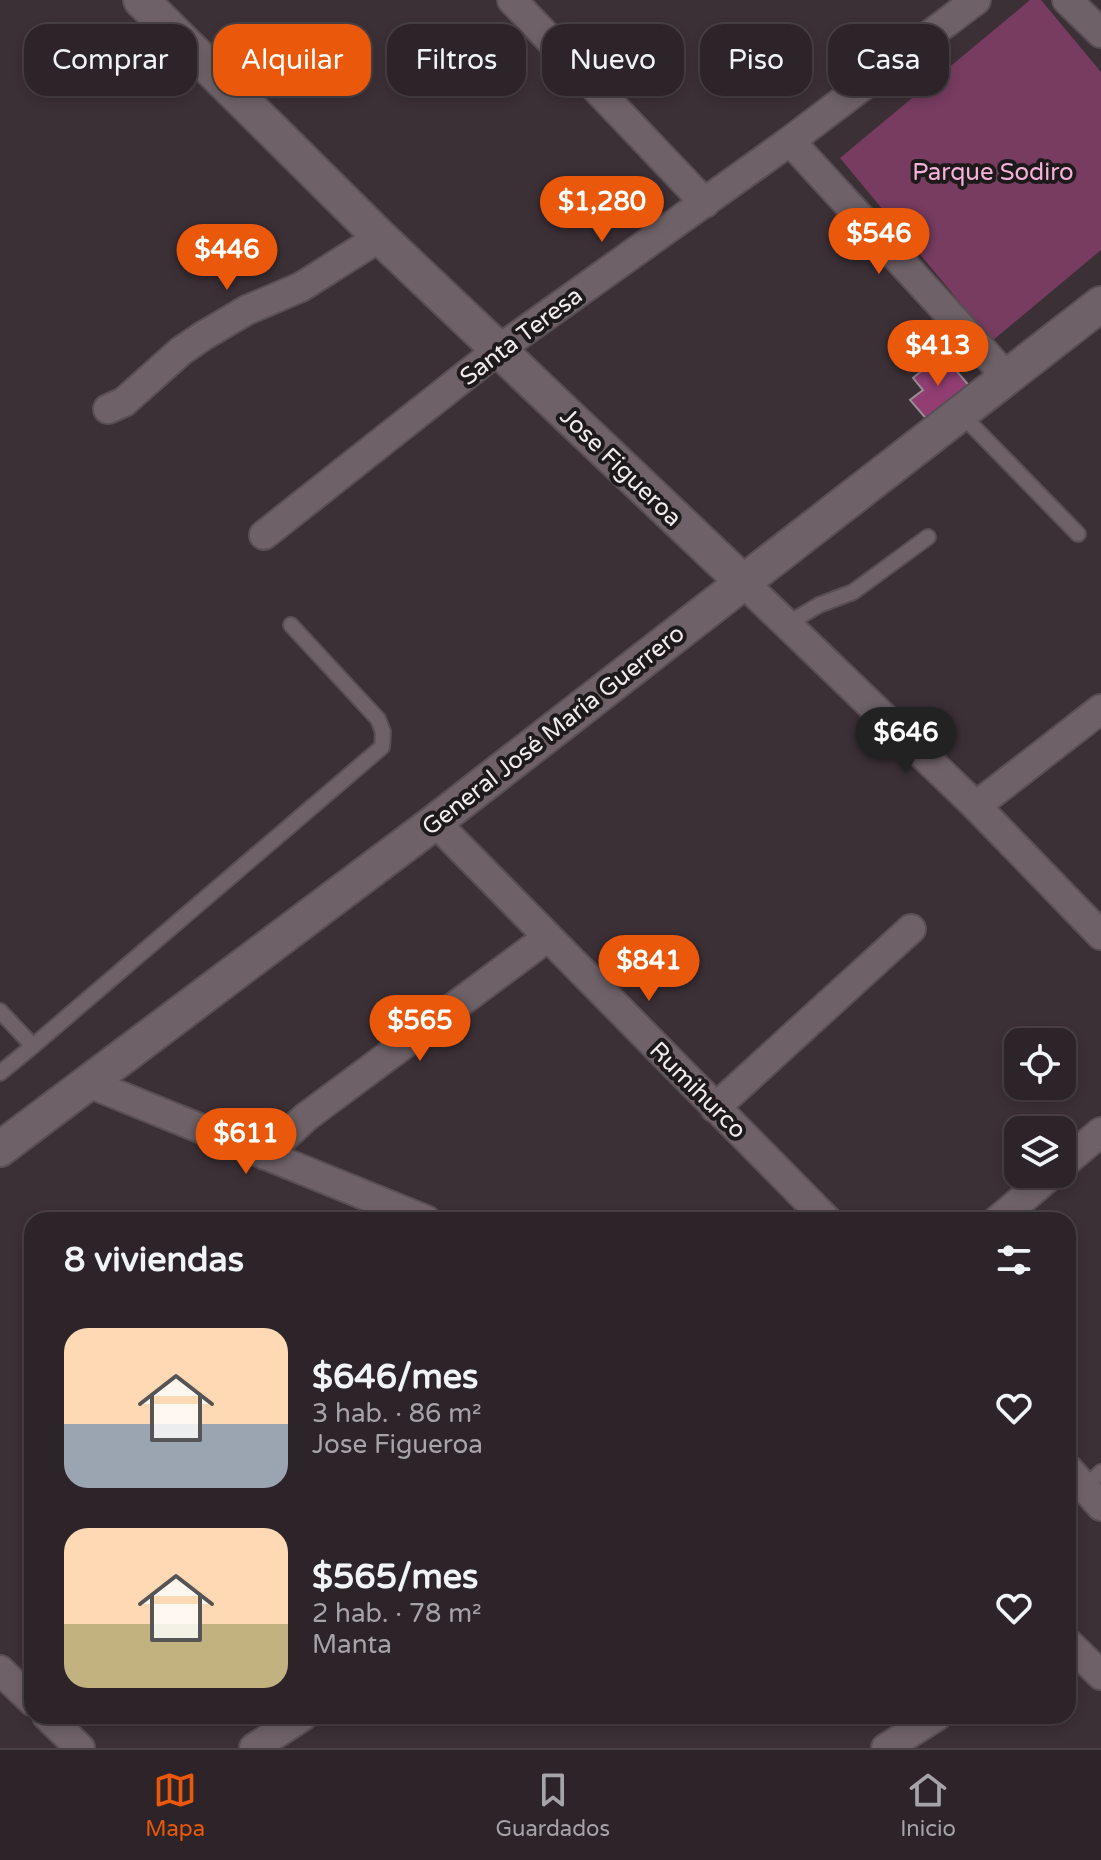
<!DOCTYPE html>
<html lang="es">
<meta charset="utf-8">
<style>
body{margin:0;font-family:"Varela Round",sans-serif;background:#383034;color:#f1f3f6;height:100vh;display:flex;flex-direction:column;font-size:30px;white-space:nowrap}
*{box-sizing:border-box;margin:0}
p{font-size:26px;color:#a6a4a8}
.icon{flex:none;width:44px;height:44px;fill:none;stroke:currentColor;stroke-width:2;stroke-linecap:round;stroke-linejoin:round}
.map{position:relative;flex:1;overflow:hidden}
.panel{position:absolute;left:24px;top:1212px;width:1052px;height:512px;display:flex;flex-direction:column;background:#2c2428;border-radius:24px;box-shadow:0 4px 12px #0003,0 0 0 2px #484145}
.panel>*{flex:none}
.hud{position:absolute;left:24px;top:24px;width:1054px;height:72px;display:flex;gap:16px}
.fabs{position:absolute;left:1004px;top:1028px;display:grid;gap:16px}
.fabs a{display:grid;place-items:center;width:72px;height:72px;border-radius:16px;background:#2c2428;box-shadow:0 4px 12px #0003,0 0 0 2px #484145;font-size:40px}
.price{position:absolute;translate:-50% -68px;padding:0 18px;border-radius:28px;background:#ea580c;color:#fff;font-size:26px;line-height:52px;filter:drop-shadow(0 2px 4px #0008)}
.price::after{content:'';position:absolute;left:50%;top:48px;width:24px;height:18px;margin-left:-12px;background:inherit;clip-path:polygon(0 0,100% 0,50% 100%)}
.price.on{background:#222;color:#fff}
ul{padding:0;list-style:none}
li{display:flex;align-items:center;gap:24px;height:200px;padding:0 40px}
li span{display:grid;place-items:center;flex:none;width:224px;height:160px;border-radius:24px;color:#555}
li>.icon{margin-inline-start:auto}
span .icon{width:96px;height:96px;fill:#fffc;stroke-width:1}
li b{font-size:34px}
h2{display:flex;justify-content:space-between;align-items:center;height:96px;padding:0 40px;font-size:34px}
.pill{padding:0 28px;border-radius:24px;background:#2c2428;box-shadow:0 4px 12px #0003,0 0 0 2px #484145;font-size:28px;line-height:72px}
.pill.on{background:#ea580c;color:#fff}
.tabs{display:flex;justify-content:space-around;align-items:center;height:112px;border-top:2px solid #484145;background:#2c2428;font-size:22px;color:#a6a4a8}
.tabs a{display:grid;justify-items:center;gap:4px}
.tabs .on{color:#ea580c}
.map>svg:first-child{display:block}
.green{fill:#773c60}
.building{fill:#923e73;stroke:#9a8d94;stroke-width:2}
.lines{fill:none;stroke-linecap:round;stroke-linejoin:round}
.service-casing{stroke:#584f54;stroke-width:18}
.minor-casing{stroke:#584f54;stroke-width:32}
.tertiary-casing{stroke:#584f54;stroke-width:38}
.service{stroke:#6e6268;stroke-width:14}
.minor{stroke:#6e6268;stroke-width:28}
.tertiary{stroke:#6e6268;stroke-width:34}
.labels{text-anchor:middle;stroke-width:8;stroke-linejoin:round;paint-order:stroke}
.park-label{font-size:24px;fill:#f8b2da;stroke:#1e1a1c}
.street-label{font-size:24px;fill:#f3ecef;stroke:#1e1a1c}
</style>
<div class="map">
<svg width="1101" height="1748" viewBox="0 0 1101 1748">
<rect width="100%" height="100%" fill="#3b3036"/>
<!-- green -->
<path class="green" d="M1030 0H1041L1101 72V250L992 341 840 158Z"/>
<!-- building -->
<path class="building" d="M942 354 971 388 930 423 910 400 923 390 913 378Z"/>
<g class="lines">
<!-- service casing -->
<g class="service-casing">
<g id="service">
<path d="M960 413 1078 534"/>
<path d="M787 624 819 605 853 592 928 537"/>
<path d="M0 1011 33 1046 382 747 383 732 378 719 291 625"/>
<path d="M0 1073 33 1046"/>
<path d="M1085 1487 1101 1472"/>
</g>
</g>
<!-- minor casing -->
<g class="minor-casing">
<g id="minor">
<path d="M512 0 705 203"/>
<path d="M1067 0 1101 33"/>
<path d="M790 141 1006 376"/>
<path d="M108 409 124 402 181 351 203 336 247 310 301 287 380 237"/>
<path d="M264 535 498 350 790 141 976 0"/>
<path d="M744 583 976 806 1101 935"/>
<path d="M976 806 1101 709"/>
<path d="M435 822 827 1220"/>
<path d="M86 1082 426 1220"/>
<path d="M715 1108 911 929"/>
<path d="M265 1155 306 1117 548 937"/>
<path d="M1062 1165 1101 1132"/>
<path d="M998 1220 1052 1174"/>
<path d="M1068 1469 1101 1506"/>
<path d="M1068 1643 1101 1675"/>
<path d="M0 1670 32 1701"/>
<path d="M47 1716 80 1748"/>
<path d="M254 1748 303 1716"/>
<path d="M886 1748 937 1716"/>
</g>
</g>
<!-- tertiary casing -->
<g class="tertiary-casing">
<g id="tertiary">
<path d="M141 0 380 237 744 583"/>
<path d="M0 1149 435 822 1101 304"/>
</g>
</g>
<!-- service -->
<use href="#service" class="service"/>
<!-- minor -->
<use href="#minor" class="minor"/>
<!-- tertiary -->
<use href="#tertiary" class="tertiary"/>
</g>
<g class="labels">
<!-- park labels -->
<g class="park-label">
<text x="993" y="180">Parque Sodiro</text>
</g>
<!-- street labels -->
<g class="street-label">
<text transform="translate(521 336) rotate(-37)" y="8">Santa Teresa</text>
<text transform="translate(621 467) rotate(44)" y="8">Jose Figueroa</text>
<text transform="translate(553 730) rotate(-38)" y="8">General José María Guerrero</text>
<text transform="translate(698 1090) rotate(45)" y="8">Rumihurco</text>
</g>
</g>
</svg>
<div class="fabs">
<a><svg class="icon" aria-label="locate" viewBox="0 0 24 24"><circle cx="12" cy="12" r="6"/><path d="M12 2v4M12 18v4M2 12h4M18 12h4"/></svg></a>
<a><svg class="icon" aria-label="layers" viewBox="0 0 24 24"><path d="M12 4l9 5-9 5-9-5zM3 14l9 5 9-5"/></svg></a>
</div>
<b class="price" style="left:602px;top:244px">$1,280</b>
<b class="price" style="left:879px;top:276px">$546</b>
<b class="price" style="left:227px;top:292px">$446</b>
<b class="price" style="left:938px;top:388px">$413</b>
<b class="price on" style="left:906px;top:775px">$646</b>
<b class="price" style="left:649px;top:1003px">$841</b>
<b class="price" style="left:420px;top:1063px">$565</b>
<b class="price" style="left:246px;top:1176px">$611</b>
<div class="hud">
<a class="pill">Comprar</a>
<a class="pill on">Alquilar</a>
<a class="pill">Filtros</a>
<a class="pill">Nuevo</a>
<a class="pill">Piso</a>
<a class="pill">Casa</a>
</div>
<section class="panel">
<h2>8 viviendas<svg class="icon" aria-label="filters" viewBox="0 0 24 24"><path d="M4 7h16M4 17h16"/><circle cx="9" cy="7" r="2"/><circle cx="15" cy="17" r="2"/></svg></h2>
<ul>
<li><span style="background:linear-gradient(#ffd9b3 60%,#9aa5b1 0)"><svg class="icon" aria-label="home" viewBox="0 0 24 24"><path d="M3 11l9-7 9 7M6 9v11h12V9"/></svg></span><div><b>$646/mes</b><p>3 hab. · 86 m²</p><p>Jose Figueroa</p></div><svg class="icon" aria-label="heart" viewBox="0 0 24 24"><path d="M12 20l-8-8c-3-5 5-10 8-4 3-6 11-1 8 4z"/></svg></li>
<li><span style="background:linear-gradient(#ffd9b3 60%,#c2b280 0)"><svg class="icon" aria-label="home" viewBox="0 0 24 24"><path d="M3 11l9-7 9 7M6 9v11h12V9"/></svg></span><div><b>$565/mes</b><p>2 hab. · 78 m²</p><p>Manta</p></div><svg class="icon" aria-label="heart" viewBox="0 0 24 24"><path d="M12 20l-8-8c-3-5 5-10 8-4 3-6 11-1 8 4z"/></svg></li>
</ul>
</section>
</div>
<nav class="tabs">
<a class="on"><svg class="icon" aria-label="map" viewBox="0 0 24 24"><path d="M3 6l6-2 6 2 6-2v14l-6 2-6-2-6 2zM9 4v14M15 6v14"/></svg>Mapa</a>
<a><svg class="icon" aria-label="saved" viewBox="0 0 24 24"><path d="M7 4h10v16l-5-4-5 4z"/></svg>Guardados</a>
<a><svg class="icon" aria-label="home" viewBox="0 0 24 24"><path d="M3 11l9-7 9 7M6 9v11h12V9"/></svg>Inicio</a>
</nav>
